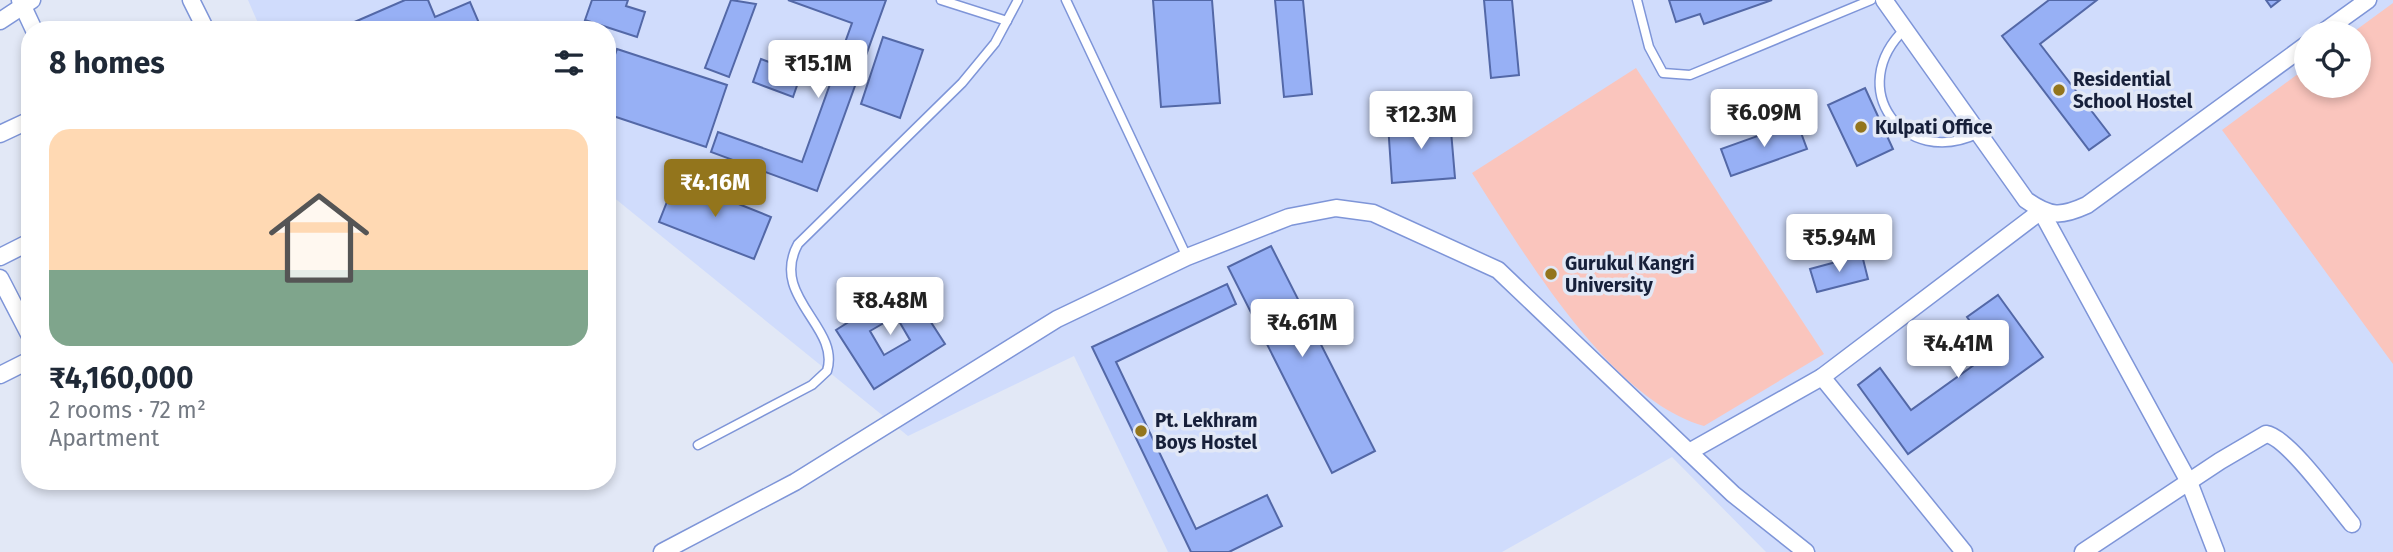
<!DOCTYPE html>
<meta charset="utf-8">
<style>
body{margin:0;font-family:"Fira Sans",sans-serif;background:#f2f2f3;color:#1f2937;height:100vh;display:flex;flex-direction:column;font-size:26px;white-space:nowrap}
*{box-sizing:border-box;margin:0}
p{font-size:23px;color:#747a83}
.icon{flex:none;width:38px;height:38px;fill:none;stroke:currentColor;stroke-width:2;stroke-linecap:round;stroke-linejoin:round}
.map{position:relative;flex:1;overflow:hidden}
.panel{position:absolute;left:21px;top:21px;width:595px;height:469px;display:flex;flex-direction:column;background:#fff;border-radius:28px;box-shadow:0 4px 10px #0003}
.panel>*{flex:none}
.fabs{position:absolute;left:2294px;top:21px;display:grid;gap:14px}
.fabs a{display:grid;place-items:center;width:77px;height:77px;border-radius:50%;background:#fff;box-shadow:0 4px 10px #0003;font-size:35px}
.price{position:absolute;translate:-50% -60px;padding:0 16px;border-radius:7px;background:#fff;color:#222;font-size:23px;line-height:46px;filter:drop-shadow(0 2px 4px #0008)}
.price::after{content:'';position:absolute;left:50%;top:42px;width:21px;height:16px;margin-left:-10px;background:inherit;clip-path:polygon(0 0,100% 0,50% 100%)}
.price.current{background:#93751c;color:#fff}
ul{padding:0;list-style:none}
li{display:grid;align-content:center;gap:14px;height:371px;padding:0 28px}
li span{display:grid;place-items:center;height:217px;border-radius:21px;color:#555}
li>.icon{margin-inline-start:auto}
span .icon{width:126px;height:126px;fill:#fffc;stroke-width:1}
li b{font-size:30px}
h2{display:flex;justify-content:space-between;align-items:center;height:84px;padding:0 28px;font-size:30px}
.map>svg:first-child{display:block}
.built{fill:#d0dcfc;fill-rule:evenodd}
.grass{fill:#fac5bd}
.building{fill:#97b0f5;stroke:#5368a7;stroke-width:2;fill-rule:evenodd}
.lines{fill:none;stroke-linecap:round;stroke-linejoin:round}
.lane-casing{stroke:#7e95d8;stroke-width:11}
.street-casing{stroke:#7e95d8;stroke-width:19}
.lane{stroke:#fff;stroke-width:8}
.street{stroke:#fff;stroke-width:16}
.poi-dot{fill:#93751c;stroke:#e2e8f6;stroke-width:2.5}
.labels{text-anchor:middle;stroke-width:7;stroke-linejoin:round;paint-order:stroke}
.poi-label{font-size:19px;font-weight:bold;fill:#17203a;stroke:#e2e8f6;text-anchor:start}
</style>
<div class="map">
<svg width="2393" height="552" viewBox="0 0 2393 552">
<rect width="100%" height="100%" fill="#e2e8f6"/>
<!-- built -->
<path class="built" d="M248 0H2393V552H1766L1672 457 1502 552H1168L1074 356 908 436 607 192V30H261ZM2306 33H2359V86H2306Z"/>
<!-- grass -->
<g class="grass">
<path d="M2393 3V364L2222 130 2306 68V86H2359V33H2352Z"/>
<path d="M1636 68 1824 354 1704 426C1609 399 1524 253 1472 173Z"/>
</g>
<!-- building -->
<g class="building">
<path d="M405 0H428L435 17 470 2 482 30H336Z"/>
<path d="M592 0H628L626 6 645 12 637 37 585 20Z"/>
<path d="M731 0 756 4 729 77 705 68Z"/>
<path d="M788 0H886L817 191 711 152 718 132 802 162 852 23Z"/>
<path d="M1153 0H1212L1220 103 1161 107Z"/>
<path d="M1275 0H1303L1312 94 1284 97Z"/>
<path d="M1484 0H1512L1519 75 1491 78Z"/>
<path d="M1669 0H1772L1704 24 1700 14 1676 22Z"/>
<path d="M2049 0H2097L2040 44 2110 135 2089 150 2002 36Z"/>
<path d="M2266 0H2280L2271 7Z"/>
<path d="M883 37 923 50 900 118 861 104Z"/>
<path d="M617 49 727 85 706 147 607 114V78Z"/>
<path d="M761 59 801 74 793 97 753 82Z"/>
<path d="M1865 88 1893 149 1857 166 1828 105Z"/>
<path d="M1450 119 1455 178 1392 183 1388 124Z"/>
<path d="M1797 122 1807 149 1731 176 1721 149Z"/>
<path d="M676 179 771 217 754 259 659 222Z"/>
<path d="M1271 246 1375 451 1332 473 1228 267Z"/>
<path d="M1862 255 1868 279 1817 292 1810 269Z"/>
<path d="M1227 284 1236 304 1116 362 1196 529 1267 495 1282 526 1229 552H1191L1092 347Z"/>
<path d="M907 285 945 344 874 389 836 330ZM896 316 910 340 884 355 870 331Z"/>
<path d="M1998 295 2043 357 1908 454 1858 385 1880 368 1911 410 1992 352 1967 317Z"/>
</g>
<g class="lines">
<!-- lane casing -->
<g class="lane-casing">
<g id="lane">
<path d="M941 0 1007 21"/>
<path d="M1066 0 1187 257"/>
<path d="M1637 0 1649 47 1663 73 1690 75 1871 0"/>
<path d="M1905 29C1844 87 1903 170 1979 133"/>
<path d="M698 445 812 385 827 371C841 327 769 297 798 244L962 83 995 43 1018 0"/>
</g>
</g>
<!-- street casing -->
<g class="street-casing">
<g id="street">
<path d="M20 0 34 30"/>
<path d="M191 0 206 30"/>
<path d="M1884 0 2026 200C2050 217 2061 217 2087 205L2306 45"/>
<path d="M0 21 32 0"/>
<path d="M2322 33 2368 0"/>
<path d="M0 134 30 120"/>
<path d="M0 257 30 242"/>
<path d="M0 278 30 336"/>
<path d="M0 375 30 360"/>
<path d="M1822 377 1964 552"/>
<path d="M1689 452 1822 377 2041 211 2189 482 2216 552"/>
<path d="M662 552 795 482 1057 319 1187 257 1289 217 1336 208 1373 213 1498 270 1733 494 1806 552"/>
<path d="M2083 552 2220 461 2266 434C2288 437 2336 505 2352 524"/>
</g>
</g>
<!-- lane -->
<use href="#lane" class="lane"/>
<!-- street -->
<use href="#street" class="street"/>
</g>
<!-- markers -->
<g class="poi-dot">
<circle cx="2059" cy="90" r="7"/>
<circle cx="1861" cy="127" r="7"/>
<circle cx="1551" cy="274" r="7"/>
<circle cx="1141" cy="431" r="7"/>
</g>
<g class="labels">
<!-- poi labels -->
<g class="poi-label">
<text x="2073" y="86">Residential<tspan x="2073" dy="22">School Hostel</tspan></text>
<text x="1875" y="134">Kulpati Office</text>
<text x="1565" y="270">Gurukul Kangri<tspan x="1565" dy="22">University</tspan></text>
<text x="1155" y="427">Pt. Lekhram<tspan x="1155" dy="22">Boys Hostel</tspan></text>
</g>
</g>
</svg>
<div class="fabs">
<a><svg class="icon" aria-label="locate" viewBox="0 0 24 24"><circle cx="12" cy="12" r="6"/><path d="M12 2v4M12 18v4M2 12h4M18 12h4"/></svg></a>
</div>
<b class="price" style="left:818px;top:100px">₹15.1M</b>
<b class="price" style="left:1764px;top:149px">₹6.09M</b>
<b class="price" style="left:1421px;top:151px">₹12.3M</b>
<b class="price current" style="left:715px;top:219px">₹4.16M</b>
<b class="price" style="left:1839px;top:274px">₹5.94M</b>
<b class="price" style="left:890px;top:337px">₹8.48M</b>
<b class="price" style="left:1302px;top:359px">₹4.61M</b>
<b class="price" style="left:1958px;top:380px">₹4.41M</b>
<section class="panel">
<h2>8 homes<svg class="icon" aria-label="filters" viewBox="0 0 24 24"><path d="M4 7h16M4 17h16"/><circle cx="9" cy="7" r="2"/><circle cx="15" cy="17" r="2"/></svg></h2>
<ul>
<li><span style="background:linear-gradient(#ffd9b3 65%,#7fa58c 0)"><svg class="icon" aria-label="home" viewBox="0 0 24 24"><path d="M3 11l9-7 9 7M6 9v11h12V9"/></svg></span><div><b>₹4,160,000</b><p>2 rooms · 72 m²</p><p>Apartment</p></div></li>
</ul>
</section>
</div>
